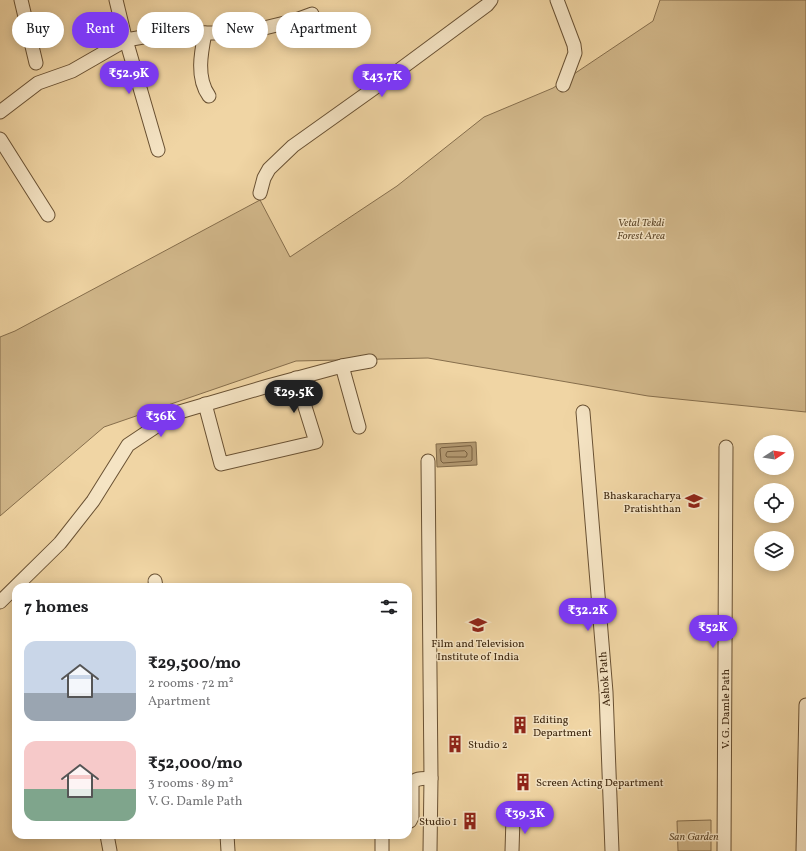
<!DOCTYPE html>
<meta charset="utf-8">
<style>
body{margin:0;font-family:Vollkorn,serif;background:#f6f6f6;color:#202124;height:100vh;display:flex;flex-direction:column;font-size:15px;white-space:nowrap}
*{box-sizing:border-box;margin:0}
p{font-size:13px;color:#757577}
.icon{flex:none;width:22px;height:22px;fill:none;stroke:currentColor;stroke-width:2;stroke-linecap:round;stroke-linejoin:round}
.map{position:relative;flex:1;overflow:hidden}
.panel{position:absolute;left:12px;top:583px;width:400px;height:256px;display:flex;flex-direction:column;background:#fff;border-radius:12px;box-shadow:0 2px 10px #0003}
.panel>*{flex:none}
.guide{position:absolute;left:12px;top:12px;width:400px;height:36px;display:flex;gap:8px}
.needle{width:26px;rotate:78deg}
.buttons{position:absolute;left:754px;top:435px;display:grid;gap:8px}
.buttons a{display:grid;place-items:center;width:40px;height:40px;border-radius:50%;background:#fff;box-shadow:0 2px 10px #0003;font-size:20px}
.price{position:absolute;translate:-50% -34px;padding:0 9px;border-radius:14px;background:#7c3aed;color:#fff;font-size:13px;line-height:26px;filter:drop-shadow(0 1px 2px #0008)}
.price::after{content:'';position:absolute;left:50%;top:24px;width:12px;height:9px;margin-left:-6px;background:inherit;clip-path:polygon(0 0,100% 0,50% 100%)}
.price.selected{background:#222;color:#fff}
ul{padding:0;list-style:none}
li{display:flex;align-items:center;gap:12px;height:100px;padding:0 12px}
li span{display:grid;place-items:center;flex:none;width:112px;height:80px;border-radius:12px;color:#555}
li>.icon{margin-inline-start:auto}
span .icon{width:48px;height:48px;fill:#fffc;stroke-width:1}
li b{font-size:17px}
h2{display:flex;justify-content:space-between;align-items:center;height:48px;padding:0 12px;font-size:17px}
.chip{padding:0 14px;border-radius:18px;background:#fff;box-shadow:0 2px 10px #0003;font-size:14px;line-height:36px}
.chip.selected{background:#7c3aed;color:#fff}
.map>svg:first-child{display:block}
.green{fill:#d1b78a;stroke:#866e4c}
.water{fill:#b39971;stroke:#836b49}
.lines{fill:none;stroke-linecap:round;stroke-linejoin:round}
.shore{stroke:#785f3f;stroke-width:1}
.minor-casing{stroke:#695133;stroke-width:15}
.minor{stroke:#f5e4c4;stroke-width:13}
.labels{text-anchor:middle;stroke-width:3;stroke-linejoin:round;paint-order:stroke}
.park-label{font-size:11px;font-style:italic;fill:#614a2c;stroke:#f5e4c4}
.poi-label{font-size:11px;fill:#3c250d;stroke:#f5e4c4;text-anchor:start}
.street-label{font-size:11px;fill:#3c250d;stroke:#f5e4c4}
</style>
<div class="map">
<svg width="806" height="851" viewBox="0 0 806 851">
<rect width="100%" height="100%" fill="#f0d5a4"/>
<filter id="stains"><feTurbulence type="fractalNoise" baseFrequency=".005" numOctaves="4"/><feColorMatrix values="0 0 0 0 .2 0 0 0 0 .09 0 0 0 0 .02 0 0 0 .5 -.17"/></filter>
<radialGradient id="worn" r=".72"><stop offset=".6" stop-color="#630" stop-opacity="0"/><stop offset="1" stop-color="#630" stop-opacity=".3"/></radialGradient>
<!-- green -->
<g class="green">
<path d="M660 0H806V412L648 396 428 358 296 361 104 427 0 516V337L15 331 260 200 290 257 397 186 484 117 553 88 653 21Z"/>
<path d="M711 820V851H678L677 821Z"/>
</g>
<!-- water -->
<path class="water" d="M476 442 477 465 437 467 436 444Z"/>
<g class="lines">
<!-- shore -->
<g class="shore">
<path d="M471 446 472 448V460L471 461 443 463 441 461 440 449 441 448Z"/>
<path d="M465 451 467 453V455L466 457H447L446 456V454L447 452Z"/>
</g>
<!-- minor casing -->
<g class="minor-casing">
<g id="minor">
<path d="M21 0 36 63"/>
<path d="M116 0 124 33 158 150"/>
<path d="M557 0 574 45 575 53 563 85"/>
<path d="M205 33C201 53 196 78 209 96"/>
<path d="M0 112 38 83 72 71 126 40 166 33H244L293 21 312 14"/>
<path d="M0 139 48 215"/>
<path d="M260 193 264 178 269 169 293 146 387 79 487 5 491 0"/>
<path d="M342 366 370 361"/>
<path d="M205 404 221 464 316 442 296 378"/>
<path d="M583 412 606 692 612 851"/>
<path d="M428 461 431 778 430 851"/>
<path d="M155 581 156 587"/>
<path d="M0 602 60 543 93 501 128 445 176 413 268 386 342 366 359 427"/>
<path d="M408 822 410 821 412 817V783C417 777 425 779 431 778"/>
<path d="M107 835 110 851"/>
<path d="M227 835 228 851"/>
<path d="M382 851V835"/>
<path d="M512 851 513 818"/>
<path d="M724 851 726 447"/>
<path d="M803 851 806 705"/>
</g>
</g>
<!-- minor -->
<use href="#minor" class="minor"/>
</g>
<!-- icons -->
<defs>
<g id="school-bare" transform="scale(1.38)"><path d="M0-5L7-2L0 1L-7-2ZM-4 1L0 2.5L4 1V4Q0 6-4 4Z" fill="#8f2418" stroke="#f5e4c4" stroke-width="2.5" paint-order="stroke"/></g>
<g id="university-bare" transform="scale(1.38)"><path d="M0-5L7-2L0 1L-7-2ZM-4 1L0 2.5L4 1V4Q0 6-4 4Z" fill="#8f2418" stroke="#f5e4c4" stroke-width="2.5" paint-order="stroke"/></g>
<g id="building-bare" transform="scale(1.38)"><path d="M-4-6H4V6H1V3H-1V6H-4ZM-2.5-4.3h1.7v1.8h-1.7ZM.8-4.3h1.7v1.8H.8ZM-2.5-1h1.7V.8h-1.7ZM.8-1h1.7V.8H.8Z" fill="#8f2418" stroke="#f5e4c4" stroke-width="2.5" paint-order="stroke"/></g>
</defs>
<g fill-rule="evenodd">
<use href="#school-bare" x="694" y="501"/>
<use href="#university-bare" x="478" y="625"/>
<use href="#building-bare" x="520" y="725"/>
<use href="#building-bare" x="455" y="744"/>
<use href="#building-bare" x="523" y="782"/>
<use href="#building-bare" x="470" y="821"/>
</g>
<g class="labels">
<!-- park labels -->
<g class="park-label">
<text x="641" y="226">Vetal Tekdi<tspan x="641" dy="13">Forest Area</tspan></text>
<text x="694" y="840">San Garden</text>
</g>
<!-- poi labels -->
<g class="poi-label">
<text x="681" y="499" text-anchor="end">Bhaskaracharya<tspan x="681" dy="13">Pratishthan</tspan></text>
<text x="478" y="647" text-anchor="middle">Film and Television<tspan x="478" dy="13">Institute of India</tspan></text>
<text x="533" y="723">Editing<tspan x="533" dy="13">Department</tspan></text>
<text x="468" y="748">Studio 2</text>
<text x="536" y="786">Screen Acting Department</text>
<text x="457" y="825" text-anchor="end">Studio 1</text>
</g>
<!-- street labels -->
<g class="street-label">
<text transform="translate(604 679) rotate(-94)" y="4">Ashok Path</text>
<text transform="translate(725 709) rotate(-90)" y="4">V. G. Damle Path</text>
</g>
</g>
<rect width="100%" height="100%" filter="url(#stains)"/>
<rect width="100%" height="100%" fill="url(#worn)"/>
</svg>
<div class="buttons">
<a><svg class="needle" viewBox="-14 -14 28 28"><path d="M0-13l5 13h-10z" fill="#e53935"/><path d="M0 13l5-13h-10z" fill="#757577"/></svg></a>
<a><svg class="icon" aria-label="locate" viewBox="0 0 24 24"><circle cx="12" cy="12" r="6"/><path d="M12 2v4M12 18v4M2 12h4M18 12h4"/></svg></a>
<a><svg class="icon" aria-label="layers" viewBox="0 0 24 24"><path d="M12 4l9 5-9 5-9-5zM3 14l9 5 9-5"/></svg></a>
</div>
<b class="price" style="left:129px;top:95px">₹52.9K</b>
<b class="price" style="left:382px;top:98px">₹43.7K</b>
<b class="price selected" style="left:294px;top:414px">₹29.5K</b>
<b class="price" style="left:161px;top:438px">₹36K</b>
<b class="price" style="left:588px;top:632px">₹32.2K</b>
<b class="price" style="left:713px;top:649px">₹52K</b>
<b class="price" style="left:525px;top:835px">₹39.3K</b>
<div class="guide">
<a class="chip">Buy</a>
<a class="chip selected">Rent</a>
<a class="chip">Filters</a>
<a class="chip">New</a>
<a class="chip">Apartment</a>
</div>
<section class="panel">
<h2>7 homes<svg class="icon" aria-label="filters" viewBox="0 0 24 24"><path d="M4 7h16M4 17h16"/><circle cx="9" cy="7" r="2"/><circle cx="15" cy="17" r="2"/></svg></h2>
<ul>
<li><span style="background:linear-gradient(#c9d6e8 65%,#9aa5b1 0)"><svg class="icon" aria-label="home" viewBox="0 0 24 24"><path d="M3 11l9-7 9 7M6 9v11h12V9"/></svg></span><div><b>₹29,500/mo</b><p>2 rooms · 72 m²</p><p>Apartment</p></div></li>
<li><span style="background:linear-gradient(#f6c9c9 60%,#7fa58c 0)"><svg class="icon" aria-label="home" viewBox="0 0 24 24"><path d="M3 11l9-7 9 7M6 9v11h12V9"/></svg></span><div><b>₹52,000/mo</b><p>3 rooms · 89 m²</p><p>V. G. Damle Path</p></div></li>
</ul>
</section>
</div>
